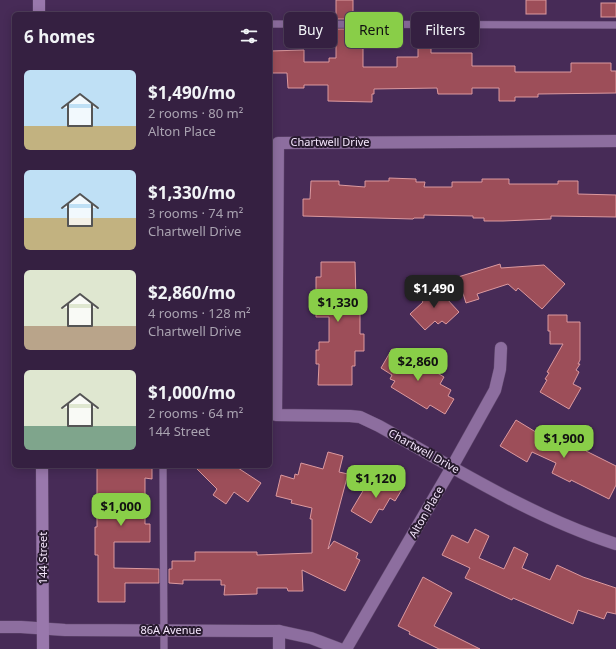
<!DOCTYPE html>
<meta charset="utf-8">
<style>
body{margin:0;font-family:"Noto Sans",sans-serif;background:#402d4c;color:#f1f3f6;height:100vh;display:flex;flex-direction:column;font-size:15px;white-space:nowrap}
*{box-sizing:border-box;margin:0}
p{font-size:13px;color:#aaa3b1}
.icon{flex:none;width:22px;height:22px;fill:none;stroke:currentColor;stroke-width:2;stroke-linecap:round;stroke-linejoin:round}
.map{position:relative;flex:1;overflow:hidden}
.details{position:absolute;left:12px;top:12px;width:260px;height:456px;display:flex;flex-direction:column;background:#352041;border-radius:6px;box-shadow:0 2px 10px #0003,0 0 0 1px #4f3e5a}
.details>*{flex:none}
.top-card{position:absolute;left:284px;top:12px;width:272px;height:36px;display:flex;gap:8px}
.price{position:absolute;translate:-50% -34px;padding:0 9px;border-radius:8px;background:#89ce48;color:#111;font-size:13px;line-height:26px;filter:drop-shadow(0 1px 2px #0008)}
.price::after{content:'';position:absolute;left:50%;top:24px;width:12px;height:9px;margin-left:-6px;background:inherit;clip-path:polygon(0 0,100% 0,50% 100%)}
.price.selected{background:#222;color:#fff}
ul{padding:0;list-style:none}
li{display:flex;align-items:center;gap:12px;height:100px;padding:0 12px}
li span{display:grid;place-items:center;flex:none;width:112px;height:80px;border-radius:6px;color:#555}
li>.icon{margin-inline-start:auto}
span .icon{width:48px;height:48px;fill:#fffc;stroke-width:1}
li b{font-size:17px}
h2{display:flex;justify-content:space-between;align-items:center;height:48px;padding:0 12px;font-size:17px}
.pill{padding:0 14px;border-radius:6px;background:#352041;box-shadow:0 2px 10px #0003,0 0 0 1px #4f3e5a;font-size:14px;line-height:36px}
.pill.selected{background:#89ce48;color:#111}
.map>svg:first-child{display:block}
.building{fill:#9d4e59;stroke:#dc999f}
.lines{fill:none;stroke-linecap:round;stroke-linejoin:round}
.lane-casing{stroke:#61496e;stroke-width:8}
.street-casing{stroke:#61496e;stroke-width:13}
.secondary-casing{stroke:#61496e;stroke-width:13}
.lane{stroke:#8d6e9f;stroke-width:7}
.street{stroke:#8d6e9f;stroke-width:12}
.secondary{stroke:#9978ac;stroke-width:12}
.labels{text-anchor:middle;stroke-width:4;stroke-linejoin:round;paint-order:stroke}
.street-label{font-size:11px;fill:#f6e8fe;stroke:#271a2e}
</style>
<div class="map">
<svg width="616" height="649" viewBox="0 0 616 649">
<rect width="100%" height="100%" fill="#472b57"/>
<!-- building -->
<g class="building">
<rect x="336" y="0" width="17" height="19"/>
<rect x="526" y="0" width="20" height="14"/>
<rect x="601" y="3" width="15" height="14"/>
<path d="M336 29H353V32H363V67H397V57H418V32H431V53H472V66H515V72H571V63H611V71H616V93L538 94V97H515V101H499V88H472V94H438L437 88 374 89V94H372V102L328 101V85H304V88H288L287 73H270V51L304 50V62H329V58H336Z"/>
<path d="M389 178 416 179V182H425L424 187H452V182H482V179H509V184H558V181H578V194L616 195V217L551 216V219L503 221H484V218H473V216L424 215V218H414L413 219 303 216V199H310L311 181H339V185L365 187V181H389Z"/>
<path d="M321 262H355L356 300H360V334H364V351H355V366H352V385H318L319 364H316V350H319V342H329V317H316V277H321Z"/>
<path d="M500 264 501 268 544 265 565 284 542 309 518 288 516 291 508 284 477 294 479 299 466 303 458 277Z"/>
<path d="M434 285 459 312 446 324 442 321 438 324 435 321 425 330 410 314 423 302 420 298Z"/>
<path d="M548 315H567V322H580V360L578 364H580L576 370 579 372 573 384 581 388 569 409 540 392 547 380 545 379 549 373 547 372 563 344H550V331H548Z"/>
<path d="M392 349 408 358 410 354 427 365 426 366 444 377 440 384 451 390 448 396 454 399 445 414 430 405 427 409 391 387 395 381 390 379 392 375 381 368Z"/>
<path d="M516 420 539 434 537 436 560 446 563 438 587 449 586 451 616 466V485L609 499 571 480 570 482 552 473 556 463 532 452 527 462 500 446Z"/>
<path d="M328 452 343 456 339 472 348 474 328 549 334 541 358 553 356 558 360 560 345 591 302 570 303 591H288L287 588H257V594L224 595 225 585H221V580H183V584L169 583V569H172V561H195V552H257V555L312 553V519H310L312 508 291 503 292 500 276 496 281 475 294 479 295 474 298 475 301 463 323 469Z"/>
<path d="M97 466H152V479L145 478V524H150V542H114V568L159 569V583H125V602H98V555H95V527H97Z"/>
<path d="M194 466H235L261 483 248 502 234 492 226 504 213 495 217 489Z"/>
<path d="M390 478 404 486 395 501 390 498 383 510 379 509 371 523 351 511 370 479 384 487Z"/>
<path d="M475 529 489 536 479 558 504 569 514 547 528 554 522 568 550 580 557 565 583 577 616 588V614L607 612 604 619 578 610 573 624 513 598 512 600 465 578 470 568 442 555 452 535 468 543Z"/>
<path d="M423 577 452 593 434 626 480 649H439L409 634 410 632 398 626Z"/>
</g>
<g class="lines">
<!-- lane casing -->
<g class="lane-casing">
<g id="lane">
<path d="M270 24 616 25"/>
<path d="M163 466 164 649"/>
</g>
</g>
<!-- street casing -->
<g class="street-casing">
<g id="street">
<path d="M616 141 278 143 276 415 350 416 360 417 379 426C456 469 532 517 616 544"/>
<path d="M0 627H21L65 630 279 631 311 638 340 649"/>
<path d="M279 631V649"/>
<path d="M346 649 452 467 495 390 500 369 501 348"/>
</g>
</g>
<!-- secondary casing -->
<g class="secondary-casing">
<g id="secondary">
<path d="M39 14V0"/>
<path d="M42 466 43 649"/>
</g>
</g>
<!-- lane -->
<use href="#lane" class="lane"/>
<!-- street -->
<use href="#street" class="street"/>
<!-- secondary -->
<use href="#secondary" class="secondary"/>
</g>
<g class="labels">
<!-- street labels -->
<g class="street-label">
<text x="330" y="146">Chartwell Drive</text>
<text transform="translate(424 451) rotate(29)" y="4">Chartwell Drive</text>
<text transform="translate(426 512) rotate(-60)" y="4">Alton Place</text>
<text transform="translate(43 558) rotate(-90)" y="4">144 Street</text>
<text x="171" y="634">86A Avenue</text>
</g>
</g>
</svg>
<b class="price selected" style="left:434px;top:309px">$1,490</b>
<b class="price" style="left:338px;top:323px">$1,330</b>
<b class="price" style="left:418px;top:382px">$2,860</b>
<b class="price" style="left:564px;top:459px">$1,900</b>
<b class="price" style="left:376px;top:499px">$1,120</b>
<b class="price" style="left:121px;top:527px">$1,000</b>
<div class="top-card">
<a class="pill">Buy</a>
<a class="pill selected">Rent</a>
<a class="pill">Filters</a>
</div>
<section class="details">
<h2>6 homes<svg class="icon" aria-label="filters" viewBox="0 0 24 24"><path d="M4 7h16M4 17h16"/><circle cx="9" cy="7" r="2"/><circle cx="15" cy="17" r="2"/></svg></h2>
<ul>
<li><span style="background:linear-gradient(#bfe0f5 70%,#c2b280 0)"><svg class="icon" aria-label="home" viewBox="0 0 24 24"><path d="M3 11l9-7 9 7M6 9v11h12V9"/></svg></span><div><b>$1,490/mo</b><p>2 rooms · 80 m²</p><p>Alton Place</p></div></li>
<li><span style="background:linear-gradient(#bfe0f5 60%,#c2b280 0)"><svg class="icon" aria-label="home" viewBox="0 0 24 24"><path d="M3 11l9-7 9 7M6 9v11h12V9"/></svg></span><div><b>$1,330/mo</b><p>3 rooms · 74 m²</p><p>Chartwell Drive</p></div></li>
<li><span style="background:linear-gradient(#dfe7d0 70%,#b9a48a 0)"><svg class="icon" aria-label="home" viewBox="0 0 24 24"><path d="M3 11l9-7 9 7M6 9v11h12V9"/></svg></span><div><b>$2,860/mo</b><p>4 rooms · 128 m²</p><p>Chartwell Drive</p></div></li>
<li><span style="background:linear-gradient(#dfe7d0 70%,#7fa58c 0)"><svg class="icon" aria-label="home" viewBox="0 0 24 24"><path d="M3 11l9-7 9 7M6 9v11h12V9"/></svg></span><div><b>$1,000/mo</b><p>2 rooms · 64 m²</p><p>144 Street</p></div></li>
</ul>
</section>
</div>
